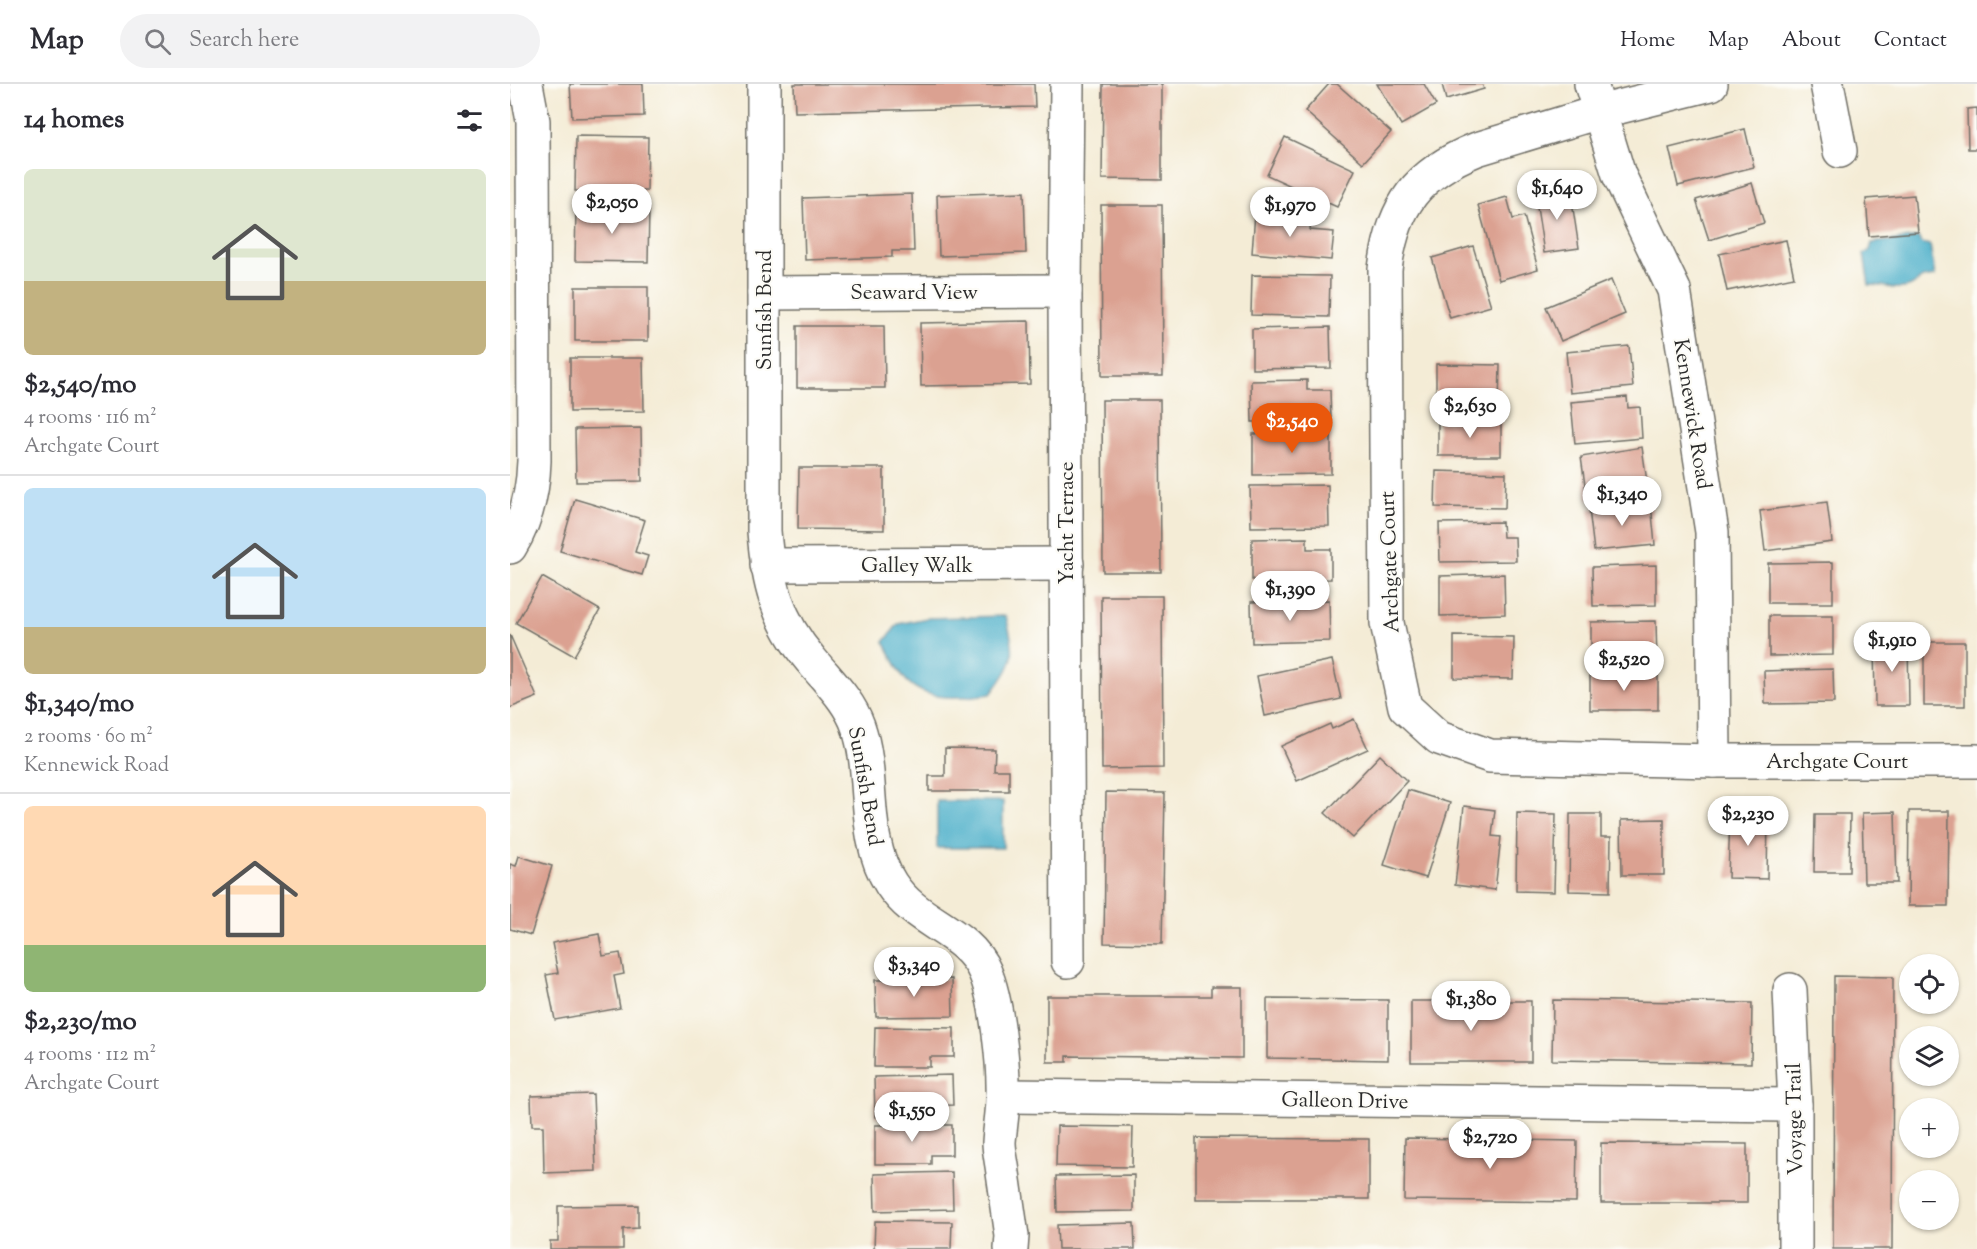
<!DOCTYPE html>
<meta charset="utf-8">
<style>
body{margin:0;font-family:"Sorts Mill Goudy",serif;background:#f2f2f3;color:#2b2b33;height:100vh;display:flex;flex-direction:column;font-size:22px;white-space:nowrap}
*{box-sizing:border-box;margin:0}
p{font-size:20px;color:#7c7c81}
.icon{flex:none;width:33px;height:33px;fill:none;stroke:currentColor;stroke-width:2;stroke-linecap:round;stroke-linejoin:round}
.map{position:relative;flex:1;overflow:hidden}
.panel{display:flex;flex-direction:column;background:#fff;width:510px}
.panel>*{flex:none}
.tools{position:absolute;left:1389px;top:870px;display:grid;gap:12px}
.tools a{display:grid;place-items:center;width:60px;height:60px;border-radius:50%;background:#fff;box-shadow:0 2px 4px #0004;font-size:30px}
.price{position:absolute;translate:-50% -51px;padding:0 14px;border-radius:21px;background:#fff;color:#222;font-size:20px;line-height:39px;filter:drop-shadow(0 2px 3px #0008)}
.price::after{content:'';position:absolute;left:50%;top:36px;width:18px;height:14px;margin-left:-9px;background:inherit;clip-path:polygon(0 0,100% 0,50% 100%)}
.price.active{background:#ea580c;color:#fff}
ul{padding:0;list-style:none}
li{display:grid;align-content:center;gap:12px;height:318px;padding:0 24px}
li+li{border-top:2px solid #e1e1e2}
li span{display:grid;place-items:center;height:186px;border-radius:9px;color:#555}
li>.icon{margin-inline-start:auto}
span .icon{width:108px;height:108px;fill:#fffc;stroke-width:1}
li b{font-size:26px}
h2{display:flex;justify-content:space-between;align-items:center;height:72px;padding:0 24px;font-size:26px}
header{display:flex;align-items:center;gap:36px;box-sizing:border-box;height:84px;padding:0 30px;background:#fff;border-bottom:2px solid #e1e1e2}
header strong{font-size:28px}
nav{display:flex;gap:33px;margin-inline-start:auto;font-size:21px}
.search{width:420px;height:54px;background:#f2f2f3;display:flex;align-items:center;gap:15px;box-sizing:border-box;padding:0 21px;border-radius:33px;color:#7c7c81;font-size:22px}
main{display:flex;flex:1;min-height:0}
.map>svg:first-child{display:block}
.water{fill:#4aaec9;stroke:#3a6c7a;stroke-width:1.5}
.building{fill:#dba191}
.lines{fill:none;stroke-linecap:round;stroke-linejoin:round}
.minor-casing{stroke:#716f67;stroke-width:36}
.minor{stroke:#fff;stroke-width:33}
.labels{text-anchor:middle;stroke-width:4.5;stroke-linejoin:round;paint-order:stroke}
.street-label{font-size:21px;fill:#2b2b2b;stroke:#fdfcf7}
</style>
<header>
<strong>Map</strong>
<div class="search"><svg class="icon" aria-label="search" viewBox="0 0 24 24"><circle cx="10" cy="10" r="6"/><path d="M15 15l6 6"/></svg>Search here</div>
<nav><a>Home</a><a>Map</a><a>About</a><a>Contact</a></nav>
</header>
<main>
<section class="panel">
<h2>14 homes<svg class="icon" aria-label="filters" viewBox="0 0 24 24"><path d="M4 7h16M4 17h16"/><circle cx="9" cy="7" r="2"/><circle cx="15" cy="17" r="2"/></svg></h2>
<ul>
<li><span style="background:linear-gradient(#dfe7d0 60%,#c2b280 0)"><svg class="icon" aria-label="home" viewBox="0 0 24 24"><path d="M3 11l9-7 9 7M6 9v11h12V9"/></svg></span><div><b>$2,540/mo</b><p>4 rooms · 116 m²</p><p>Archgate Court</p></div></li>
<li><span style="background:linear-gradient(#bfe0f5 75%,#c2b280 0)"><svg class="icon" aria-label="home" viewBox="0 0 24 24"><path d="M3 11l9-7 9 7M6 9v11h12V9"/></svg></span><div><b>$1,340/mo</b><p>2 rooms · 60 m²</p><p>Kennewick Road</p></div></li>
<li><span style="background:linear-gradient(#ffd9b3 75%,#8fb573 0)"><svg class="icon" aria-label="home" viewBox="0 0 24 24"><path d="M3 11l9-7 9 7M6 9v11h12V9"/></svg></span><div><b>$2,230/mo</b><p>4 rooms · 112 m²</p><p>Archgate Court</p></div></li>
</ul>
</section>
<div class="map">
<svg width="1467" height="1165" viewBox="0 0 1467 1165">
<rect width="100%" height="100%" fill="#fdfcf7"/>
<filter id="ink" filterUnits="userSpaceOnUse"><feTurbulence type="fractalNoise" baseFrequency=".0167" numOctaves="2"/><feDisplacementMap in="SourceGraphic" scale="12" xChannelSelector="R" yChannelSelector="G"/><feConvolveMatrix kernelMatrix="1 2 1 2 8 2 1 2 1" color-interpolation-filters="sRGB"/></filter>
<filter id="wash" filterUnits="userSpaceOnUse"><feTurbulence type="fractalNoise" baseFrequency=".008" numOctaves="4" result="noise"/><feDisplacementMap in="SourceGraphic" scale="24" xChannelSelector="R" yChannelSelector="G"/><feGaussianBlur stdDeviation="1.35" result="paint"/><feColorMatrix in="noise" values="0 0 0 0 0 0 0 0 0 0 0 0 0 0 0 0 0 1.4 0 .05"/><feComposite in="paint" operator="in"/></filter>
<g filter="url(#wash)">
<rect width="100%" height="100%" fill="#f4ecd6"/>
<!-- water -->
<g class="water">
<path d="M1409 153 1412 159 1420 161 1425 192C1420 193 1414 193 1411 195 1404 200 1402 203 1393 204 1381 206 1372 200 1359 201L1354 170 1360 166 1362 159Z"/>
<path d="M496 532C506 573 507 575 481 610 453 614 416 619 395 595 387 585 381 570 374 558L388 540 417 534Z"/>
<rect x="427" y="717" width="66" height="47"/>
</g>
<g id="blocks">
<!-- building -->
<g class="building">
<path d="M60 0H133L134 32 62 34Z"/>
<path d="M284 0H524L525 23 285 28Z"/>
<path d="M593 0H652V96L592 95Z"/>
<path d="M819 0H827L881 48 853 79 795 27Z"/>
<path d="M867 0H914L926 21 891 41Z"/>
<path d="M932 0H972L974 5 936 16Z"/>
<path d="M1467 24V65H1458L1457 25Z"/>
<path d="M1235 45 1244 83 1168 102 1159 64Z"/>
<path d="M66 52 138 53 137 107H65Z"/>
<path d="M775 53 845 86 827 123 757 91Z"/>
<path d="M1242 99 1254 139 1199 156 1186 116Z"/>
<path d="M1060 105 1069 164 1034 169 1025 110Z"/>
<path d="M514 108 516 169 429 172 427 111Z"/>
<path d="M402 110 404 167H382V173L295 176 293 114Z"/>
<path d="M1404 111 1408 148 1359 152 1356 115Z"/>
<path d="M997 113 1003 135 1014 132 1028 185 989 196 968 121Z"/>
<path d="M591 121H652L653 292H592Z"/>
<path d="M66 123 139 124 138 178 65 177Z"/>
<path d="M745 129 801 134 800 146 824 148 821 176 742 169Z"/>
<path d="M1276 156 1284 193 1217 207 1209 170Z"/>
<path d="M963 162 981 222 940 234 922 174Z"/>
<path d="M742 191 820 192 819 233 741 231Z"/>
<path d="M1101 196 1115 230 1051 257 1036 223Z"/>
<rect x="65" y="203" width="73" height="54"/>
<path d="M519 237 520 300 411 302 410 239Z"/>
<path d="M287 242H374L375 304H287Z"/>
<path d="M820 243 821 284 742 285V245Z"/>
<path d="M1119 262 1123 303 1060 309 1056 268Z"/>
<path d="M60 274H133L134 327 60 328Z"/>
<path d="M926 280 990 281 989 322 926 321Z"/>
<path d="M797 296V306H820L821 337 742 338 741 297Z"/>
<path d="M1117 313 1118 324 1130 323 1132 354 1065 360 1061 318Z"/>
<path d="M592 316H650L651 488H593Z"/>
<rect x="928" y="338" width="63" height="34"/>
<path d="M131 344 132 397 66 398 65 345Z"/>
<path d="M821 349V390L743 391V350Z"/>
<path d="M1132 363 1138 405 1077 415 1071 373Z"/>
<path d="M289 384H374V446L288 445Z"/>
<path d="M926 387 996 389 995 424 925 423Z"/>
<path d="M818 401 819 442 741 443 740 402Z"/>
<path d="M65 415 135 436 125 468 138 472 132 491 50 467Z"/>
<path d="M1317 418 1322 458 1255 467 1250 427Z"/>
<path d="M1141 419 1145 461 1084 467 1079 425Z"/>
<path d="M992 438 993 453H1005L1006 477 930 478 929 439Z"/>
<path d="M797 454V465H821V495L742 496V455Z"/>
<path d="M1323 478V519H1258V479Z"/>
<path d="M1146 481V521L1083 522 1082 483Z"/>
<path d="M994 490 995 530 930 532V492Z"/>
<path d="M32 493 90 526 64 572 6 539Z"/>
<path d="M591 512H652L653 684 592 685Z"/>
<path d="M819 516 820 557 742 559 741 518Z"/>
<path d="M1259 532H1323V571L1259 572Z"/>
<path d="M1146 537 1147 578H1081V538Z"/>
<path d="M0 551 27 613 0 624Z"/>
<path d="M944 552 1004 553 1003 595 944 594Z"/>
<path d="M1364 556H1398L1399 622H1365Z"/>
<rect x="1414" y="558" width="41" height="64"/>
<path d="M822 576 831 615 755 632 747 592Z"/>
<path d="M1323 585 1324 619 1255 620 1254 587Z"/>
<rect x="1080" y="591" width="68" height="35"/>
<path d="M844 635 858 665 787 697 771 662 820 640 822 645Z"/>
<path d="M435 664 485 665 484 686H499V707H419V692H435Z"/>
<path d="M870 671 897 697 843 754 815 729Z"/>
<path d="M898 706 940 719 916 794 874 781Z"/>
<path d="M596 708 655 709 652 860 594 859Z"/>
<path d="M954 722 985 726 982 752 991 753 985 806 945 801Z"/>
<path d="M1399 727H1439L1438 822H1398Z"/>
<path d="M1385 728 1387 799H1354L1352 729Z"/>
<path d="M1007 729 1046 730 1044 808 1006 807Z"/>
<path d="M1060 730H1091V753H1101L1100 808 1059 807Z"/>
<path d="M1220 730 1258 731 1257 795 1218 794Z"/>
<path d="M1305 730H1340L1339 788H1304Z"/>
<path d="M1154 735V791H1112L1111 736Z"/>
<path d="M9 772 42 782 21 851 0 845V780L6 782Z"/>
<path d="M89 850 93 872 110 869 114 890 104 892 110 924 45 936 36 891 48 889 42 859Z"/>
<path d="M1324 892 1383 893 1382 1165H1323Z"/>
<path d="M442 895 443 932 366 933 365 896Z"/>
<path d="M701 903H732V974L557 972V978H537V912H701Z"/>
<path d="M757 915 878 916V976L757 974Z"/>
<path d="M1043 916 1242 919 1241 979 1042 976Z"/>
<rect x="901" y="917" width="120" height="61"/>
<path d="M365 943 444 944V973H420V983H364Z"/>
<path d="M442 991 443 1021 417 1022V1031L365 1033 364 993Z"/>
<path d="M83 1010 86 1087 34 1089 33 1042H22L21 1012Z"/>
<path d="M365 1041H442V1071H421V1080H365Z"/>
<path d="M547 1042 623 1043 622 1083 546 1082Z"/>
<path d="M686 1054 859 1055V1115H686Z"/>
<path d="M895 1054 1067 1057 1066 1118 894 1116Z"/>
<path d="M1091 1059 1237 1060V1119H1091Z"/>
<path d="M442 1088 443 1125 365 1127 364 1090Z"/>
<path d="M624 1091V1127L547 1128 546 1092Z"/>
<path d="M128 1121V1144L113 1145V1165H40V1157H48V1122Z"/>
<path d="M365 1137 442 1138 441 1165H364Z"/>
<path d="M624 1139 625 1165H548L547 1141Z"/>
</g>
</g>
</g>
<g filter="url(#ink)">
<use href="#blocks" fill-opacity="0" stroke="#716f67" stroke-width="1.5"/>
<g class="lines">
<!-- minor casing -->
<g class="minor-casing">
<g id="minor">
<path d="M254 0V447C258 499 267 536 301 576 318 597 339 616 348 642 366 693 350 752 381 800 407 840 457 846 475 888 487 916 494 981 493 1013 493 1028 490 1043 489 1058 489 1068 492 1079 493 1089 496 1110 499 1131 502 1152L501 1165"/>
<path d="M557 0 555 207 558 877"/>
<path d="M1081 0 1109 91 1164 206 1202 448 1204 677"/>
<path d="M1201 0 1089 28 967 65C907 89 883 122 875 185L877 539 895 623 929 654 980 672 1204 677H1467"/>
<path d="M1317 0 1330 67"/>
<path d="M254 209 555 207"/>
<path d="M0 463C17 436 23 408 24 377L23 37 16 0"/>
<path d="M257 481 557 480"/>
<path d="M1280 906 1285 1021V1165"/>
<path d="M493 1012 1285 1021"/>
</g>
</g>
<!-- minor -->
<use href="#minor" class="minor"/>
</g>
</g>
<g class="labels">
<!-- street labels -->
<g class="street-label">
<text x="404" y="215">Seaward View</text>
<text transform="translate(254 226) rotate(-90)" y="7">Sunfish Bend</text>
<text transform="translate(1183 330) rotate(81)" y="7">Kennewick Road</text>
<text transform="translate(556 439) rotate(-90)" y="7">Yacht Terrace</text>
<text transform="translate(879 478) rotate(-92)" y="7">Archgate Court</text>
<text x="407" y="488">Galley Walk</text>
<text x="1327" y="684">Archgate Court</text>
<text transform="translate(356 702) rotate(80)" y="7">Sunfish Bend</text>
<text transform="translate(835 1016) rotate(1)" y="7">Galleon Drive</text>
<text transform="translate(1284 1035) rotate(-91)" y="7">Voyage Trail</text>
</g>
</g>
</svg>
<div class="tools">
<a><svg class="icon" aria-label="locate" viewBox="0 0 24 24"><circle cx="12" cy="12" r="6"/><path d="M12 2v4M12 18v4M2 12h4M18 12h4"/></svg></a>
<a><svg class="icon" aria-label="layers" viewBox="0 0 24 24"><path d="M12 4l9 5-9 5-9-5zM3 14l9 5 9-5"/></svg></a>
<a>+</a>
<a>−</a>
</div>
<b class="price" style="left:1047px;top:137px">$1,640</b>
<b class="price" style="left:102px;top:151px">$2,050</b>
<b class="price" style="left:780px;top:154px">$1,970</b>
<b class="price" style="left:960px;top:355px">$2,630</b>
<b class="price active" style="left:782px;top:370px">$2,540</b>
<b class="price" style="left:1112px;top:443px">$1,340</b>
<b class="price" style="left:780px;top:538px">$1,390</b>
<b class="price" style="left:1382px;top:589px">$1,910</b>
<b class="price" style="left:1114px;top:608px">$2,520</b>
<b class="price" style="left:1238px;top:763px">$2,230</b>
<b class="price" style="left:404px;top:914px">$3,340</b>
<b class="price" style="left:961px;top:948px">$1,380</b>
<b class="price" style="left:402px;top:1059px">$1,550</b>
<b class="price" style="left:980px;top:1086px">$2,720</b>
</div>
</main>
